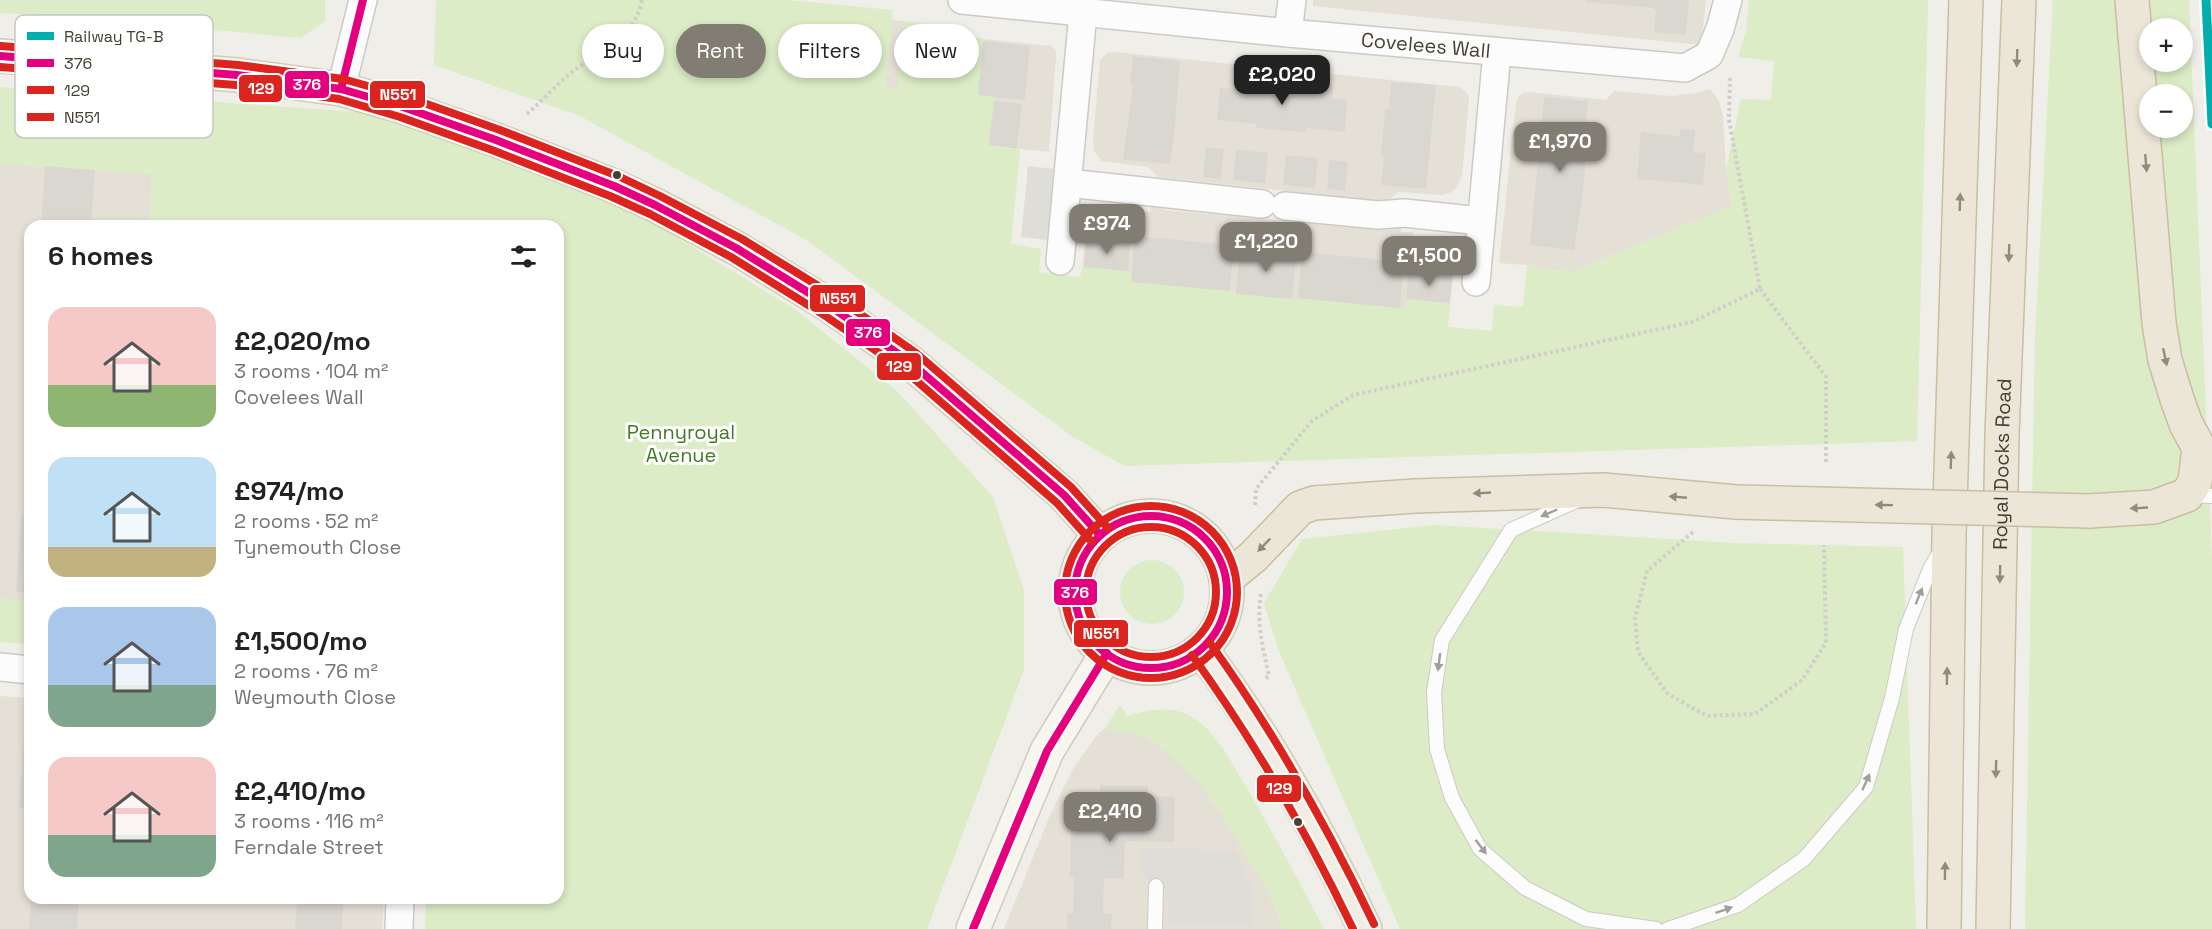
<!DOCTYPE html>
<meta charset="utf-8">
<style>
body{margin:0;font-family:"Space Grotesk",sans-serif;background:#f2f2f2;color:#222;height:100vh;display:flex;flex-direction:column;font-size:22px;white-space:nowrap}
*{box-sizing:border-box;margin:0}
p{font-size:20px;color:#767676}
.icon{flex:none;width:33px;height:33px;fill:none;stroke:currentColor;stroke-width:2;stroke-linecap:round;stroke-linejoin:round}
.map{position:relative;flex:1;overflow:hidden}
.panel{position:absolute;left:24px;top:220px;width:540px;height:684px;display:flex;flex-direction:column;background:#fff;border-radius:18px;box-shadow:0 3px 9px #0003}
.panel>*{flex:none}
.guide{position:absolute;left:582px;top:24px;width:570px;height:54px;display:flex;gap:12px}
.tools{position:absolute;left:2139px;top:18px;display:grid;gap:12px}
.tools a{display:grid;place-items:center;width:54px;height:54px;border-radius:50%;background:#fff;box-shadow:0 3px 9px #0003;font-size:30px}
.price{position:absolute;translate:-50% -51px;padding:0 14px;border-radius:12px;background:#827d73;color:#fff;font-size:20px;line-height:39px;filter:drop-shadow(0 2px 3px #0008)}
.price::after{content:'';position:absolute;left:50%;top:36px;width:18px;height:14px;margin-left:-9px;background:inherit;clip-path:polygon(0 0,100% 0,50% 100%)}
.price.current{background:#222;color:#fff}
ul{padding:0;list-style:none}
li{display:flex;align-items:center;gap:18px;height:150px;padding:0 24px}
li span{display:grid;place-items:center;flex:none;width:168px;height:120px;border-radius:18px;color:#555}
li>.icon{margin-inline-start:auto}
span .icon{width:72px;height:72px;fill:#fffc;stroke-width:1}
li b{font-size:26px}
h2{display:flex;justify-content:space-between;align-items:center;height:72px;padding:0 24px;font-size:26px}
.tag{padding:0 21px;border-radius:27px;background:#fff;box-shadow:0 3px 9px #0003;font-size:21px;line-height:54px}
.tag.current{background:#827d73;color:#fff}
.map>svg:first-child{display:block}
.residential{fill:#e5e0d5}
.green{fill:#dbecc6;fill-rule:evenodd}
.parking{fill:#dfddd8}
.building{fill:#dad7d1}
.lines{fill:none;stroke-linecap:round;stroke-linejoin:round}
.lane-casing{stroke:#cccac4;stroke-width:16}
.street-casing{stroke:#cccac4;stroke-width:30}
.secondary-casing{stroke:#d0ccbf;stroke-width:36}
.primary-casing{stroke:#d3ccb4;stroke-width:36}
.highway-casing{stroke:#cabda2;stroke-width:36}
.path{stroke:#d1ceca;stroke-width:4;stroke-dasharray:3 3;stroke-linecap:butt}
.lane{stroke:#fdfcfc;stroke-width:14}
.street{stroke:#fdfcfc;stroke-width:27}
.secondary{stroke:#f6f5ee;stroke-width:33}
.primary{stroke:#f1ede2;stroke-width:33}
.highway{stroke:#ece6d8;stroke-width:33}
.highway-bridge-casing{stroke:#cabda2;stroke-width:36;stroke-linecap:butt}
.highway-bridge{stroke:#ece6d8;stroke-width:33}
.bus-1-casing{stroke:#fff;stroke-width:12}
.bus-2-casing{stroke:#fff;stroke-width:12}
.bus-3-casing{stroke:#fff;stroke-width:12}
.bus-1{stroke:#e5007d;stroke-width:8}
.bus-2{stroke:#dc241f;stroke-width:8}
.bus-3{stroke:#dc241f;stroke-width:8}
.rail-1-casing{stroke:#fff;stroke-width:14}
.rail-1{stroke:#00afad;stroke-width:9}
.oneway{fill:#918b7e}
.oneway2{fill:#a29e98}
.bus-dot{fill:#464034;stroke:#fff;stroke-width:2}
.labels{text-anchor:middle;stroke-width:6;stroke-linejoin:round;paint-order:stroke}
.street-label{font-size:20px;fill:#464034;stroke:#fff}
.park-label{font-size:20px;fill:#417b25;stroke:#fff}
.key{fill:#fff;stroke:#c8c6c2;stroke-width:1.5}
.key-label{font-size:16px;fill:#464034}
.line-badge{stroke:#fff;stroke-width:2}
.badge-label{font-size:16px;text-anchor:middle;font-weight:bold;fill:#fff}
</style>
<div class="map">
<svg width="2212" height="929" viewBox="0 0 2212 929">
<rect width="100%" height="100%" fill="#f0eee8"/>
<!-- residential -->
<g class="residential">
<path d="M1313 0H1706L1701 45 1313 6Z"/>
<path d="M892 20 926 24 937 34 1052 46 1056 52V58L1049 152 920 138 911 90 885 87Z"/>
<path d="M1115 52 1460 87 1468 94 1469 99 1462 176 1457 187 1450 193 1441 195 1398 192 1387 202 1158 177 1148 167 1101 161 1094 151 1093 139 1100 60 1108 53Z"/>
<path d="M1710 89 1719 101 1723 118 1726 169 1732 206 1567 274V271L1539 269V266L1499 263 1516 103 1518 97 1523 93 1529 92 1606 100 1614 91 1672 96 1696 93Z"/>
<path d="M0 164 152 174 149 226H30V601L0 599Z"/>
<path d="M1151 204 1165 210 1382 230H1390L1401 224V232H1413V237L1434 238 1452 253 1455 262 1448 319 1079 300 1087 222 1090 214 1104 207 1150 212Z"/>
<path d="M0 696 30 698V898L384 899 382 929H0Z"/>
<path d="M1105 728 1146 736 1168 753 1199 783 1223 817 1265 886 1284 929H1004L1050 815 1073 769 1097 735Z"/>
</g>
<!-- green -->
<g class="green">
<path d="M0 0H325V21L301 38 72 17 0 13Z"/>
<path d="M436 0H788L893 10 885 87 898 89 904 21 926 24 937 34 983 38 978 95 995 97 989 146 1020 150 1011 244 1041 249 1039 272 1080 277 1082 267 1128 271 1132 274V282L1230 291 1236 294 1292 299 1298 298 1404 309 1406 299 1450 303 1448 327 1492 331 1494 305 1523 307 1527 266H1539V269L1568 271V274L1732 206 1726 169 1741 99 1771 100 1774 61 1738 57 1746 31 1749 0H1928L1917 441 1125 466 1073 437 808 241 578 115 434 65Z"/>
<path d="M2053 0H2189L2212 559V929H2025L2035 336ZM2150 28H2182V62H2150ZM2150 94H2182V128H2150Z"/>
<path d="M0 87 359 112 511 162 644 217 796 310 897 391 993 497 1024 590V670L927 929H425L426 899 558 898V226H149L152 174 0 164Z"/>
<path d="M1435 525 1735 543 1903 547 1916 929H1400L1278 649 1264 603 1302 539Z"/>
<circle cx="1152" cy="592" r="32"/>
<path d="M0 599 30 601V644L0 642Z"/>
<path d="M1120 705 1127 716C1147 710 1170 705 1190 716 1217 731 1230 761 1246 787 1274 834 1299 881 1324 929H1284L1265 886 1223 817 1199 783 1168 753 1146 736 1105 728Z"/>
</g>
<!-- parking -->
<g class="parking">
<path d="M1028 166 1054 169 1047 240 1021 237Z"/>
<path d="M1140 848 1235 850 1253 893 1252 926 1167 924 1168 901 1140 871Z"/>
</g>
<!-- building -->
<g class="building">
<path d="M1586 0H1689L1686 35 1654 32 1656 10 1652 8 1586 2Z"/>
<path d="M983 41 1030 46 1025 100 978 95Z"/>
<path d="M1133 56 1180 61 1174 137 1170 164 1123 159 1133 85 1130 84Z"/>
<path d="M1237 76 1261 79 1260 81 1333 86 1332 98 1347 100 1345 132 1306 128V132L1280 130 1256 128 1257 124 1217 120 1220 88 1235 89Z"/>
<path d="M1391 82 1436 85 1426 189 1381 185 1384 157H1381L1385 109H1389Z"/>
<path d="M1544 97 1588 101 1586 126H1589L1582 200 1574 250 1530 245Z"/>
<path d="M994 101 1022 104 1017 149 989 145Z"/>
<path d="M1680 129 1695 130 1693 152 1706 153 1703 185 1637 179 1641 132 1680 136Z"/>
<path d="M1206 147 1224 149 1221 179 1203 177Z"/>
<path d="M1236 150 1268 153 1265 184 1233 180Z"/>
<path d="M1286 155 1318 158 1315 188 1283 185Z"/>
<path d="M1329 160 1348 162 1345 191 1327 189Z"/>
<path d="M45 166 95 170 91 226H41Z"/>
<path d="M1135 236 1234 245 1230 291 1131 282Z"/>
<path d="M1086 239 1130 243 1128 271 1084 267Z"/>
<path d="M1240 248 1297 253 1292 299 1236 294Z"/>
<path d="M1302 252 1404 262 1400 308 1298 298Z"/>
<path d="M1409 270 1452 274 1450 303 1406 299Z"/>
<path d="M28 440H30V488L25 487Z"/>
<path d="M21 515 30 516V593L16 592Z"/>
<path d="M26 698H30V809L19 808Z"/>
<path d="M1100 785 1148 786V796L1175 797 1174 842 1125 841 1124 879 1104 878 1103 914H1112L1111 929H1067V914H1073L1074 878 1070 877 1072 792 1100 793Z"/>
<path d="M31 898H79L77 929H29Z"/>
<path d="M297 898H344L342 929H295Z"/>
</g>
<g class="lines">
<!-- lane casing -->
<g class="lane-casing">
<g id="lane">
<path d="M2189 495 2212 496"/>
<path d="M1576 501 1511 530 1442 640 1434 692 1437 749 1452 798 1480 849 1525 888 1586 919 1656 929"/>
<path d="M1155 929 1156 886"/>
<path d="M1668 929 1738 905 1804 859 1866 787 1892 698 1906 629 1930 569 1941 550"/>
</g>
</g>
<!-- street casing -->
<g class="street-casing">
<g id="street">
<path id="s1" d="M962 0 1288 33 1685 68 1709 55 1720 29 1728 0"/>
<path d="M1288 33 1292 0"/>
<path d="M341 89 363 0"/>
<path d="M1068 183 1262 204"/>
<path d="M1285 206 1378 215 1404 213 1481 221"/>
<path d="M1060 261 1083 13"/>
<path d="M1476 282 1497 52"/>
<path d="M0 667 30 670"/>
<path d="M399 929 400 898"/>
</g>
</g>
<!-- secondary casing -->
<g class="secondary-casing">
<path id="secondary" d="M973 929 1047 751 1107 653"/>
</g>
<!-- primary casing -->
<g class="primary-casing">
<g id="primary">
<path d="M0 56 237 75 341 89 403 107 496 140 614 186 655 205 736 248 827 304 910 362 1064 495 1100 535"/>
<circle cx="1151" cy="592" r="76"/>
<path d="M1201 649C1266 736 1319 831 1365 929"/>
</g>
</g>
<!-- highway casing -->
<g class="highway-casing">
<g id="highway">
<path d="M2089 511 2154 507 2187 495 2195 482 2199 448 2186 424 2177 399 2165 360 2159 323 2132 0"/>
<path d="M1226 579 1253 557 1300 508 1314 503 1415 496 1603 490 1736 502"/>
<path d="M1944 929 1949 535 1966 0"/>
<path id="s2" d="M1993 929 2002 435 2019 0"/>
</g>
</g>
<!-- path -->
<g class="path">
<path d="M527 114C542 101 556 85 572 72 600 51 635 38 642 0"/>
<path d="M1760 289 1826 377V463"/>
<path d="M1255 505 1256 489 1312 421 1353 395 1692 322 1760 289 1729 120 1730 76"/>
<path d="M1693 532 1647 571 1635 618 1638 652 1668 694 1707 716 1755 714 1802 680 1826 643 1824 545"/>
<path d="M1261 594C1256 623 1263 648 1269 676L1265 679"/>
</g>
<!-- lane -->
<use href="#lane" class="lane"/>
<!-- street -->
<use href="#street" class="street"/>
<!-- secondary -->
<use href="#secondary" class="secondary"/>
<!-- primary -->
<use href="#primary" class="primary"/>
<!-- highway -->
<use href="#highway" class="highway"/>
<!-- highway-bridge casing -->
<g class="highway-bridge-casing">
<path id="highway-bridge" d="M1736 502 2089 511"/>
</g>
<!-- highway-bridge -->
<use href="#highway-bridge" class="highway-bridge"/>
<!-- bus-1 casing -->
<g class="bus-1-casing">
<g id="bus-1">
<path d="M0 56 237 75 341 89 403 107 496 140 614 186 655 205 736 248 827 304 910 362 1064 495 1100 535"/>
<path d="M341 89 363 0"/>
<circle cx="1151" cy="592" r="76"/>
<path d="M973 929 1047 751 1107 653"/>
</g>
</g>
<!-- bus-2 casing -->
<g class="bus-2-casing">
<g id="bus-2">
<path d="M0 67 236 85 339 99 400 117 492 150 610 196 650 214 731 257 821 313 904 370 1057 503 1092 542"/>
<circle cx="1151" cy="592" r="86"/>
<path d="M1192 655C1255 742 1307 833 1353 929"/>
</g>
</g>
<!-- bus-3 casing -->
<g class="bus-3-casing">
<g id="bus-3">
<path d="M1 46 238 65 343 79 407 97 500 130 618 176 660 196 742 239 833 295 916 353 1071 487 1108 528"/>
<circle cx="1151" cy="592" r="65"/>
<path d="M1210 643C1274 732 1327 826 1374 924"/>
</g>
</g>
<!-- bus-1 -->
<use href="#bus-1" class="bus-1"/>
<!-- bus-2 -->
<use href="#bus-2" class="bus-2"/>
<!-- bus-3 -->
<use href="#bus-3" class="bus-3"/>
<!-- rail-1 casing -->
<g class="rail-1-casing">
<path id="rail-1" d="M2206 0 2212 124"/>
</g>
<!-- rail-1 -->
<use href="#rail-1" class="rail-1"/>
</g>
<!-- one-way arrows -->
<defs><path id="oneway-solid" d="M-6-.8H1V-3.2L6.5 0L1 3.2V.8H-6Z" transform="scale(1.5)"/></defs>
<g class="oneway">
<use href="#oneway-solid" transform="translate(2017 58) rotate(92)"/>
<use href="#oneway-solid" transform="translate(2146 163) rotate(85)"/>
<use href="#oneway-solid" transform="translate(1960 202) rotate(-88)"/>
<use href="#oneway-solid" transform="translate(2009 253) rotate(92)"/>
<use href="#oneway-solid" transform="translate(2165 357) rotate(78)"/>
<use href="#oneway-solid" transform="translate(1951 460) rotate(-88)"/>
<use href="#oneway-solid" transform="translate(1482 493) rotate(177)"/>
<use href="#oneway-solid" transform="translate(1678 497) rotate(-175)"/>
<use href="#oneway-solid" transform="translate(1884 505) rotate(-179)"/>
<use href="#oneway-solid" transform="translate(2139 508) rotate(177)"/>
<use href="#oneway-solid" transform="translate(1264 545) rotate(134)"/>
<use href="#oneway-solid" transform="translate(2000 574) rotate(91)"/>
<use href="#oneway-solid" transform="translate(1947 676) rotate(-89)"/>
<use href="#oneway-solid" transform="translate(1996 769) rotate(91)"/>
<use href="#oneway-solid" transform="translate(1945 871) rotate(-89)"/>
</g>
<g class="oneway2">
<use href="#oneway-solid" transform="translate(1549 513) rotate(157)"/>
<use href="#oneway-solid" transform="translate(1919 596) rotate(-68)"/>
<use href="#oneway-solid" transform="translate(1439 662) rotate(98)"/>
<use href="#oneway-solid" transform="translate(1866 782) rotate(-66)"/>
<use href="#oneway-solid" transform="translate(1481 847) rotate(53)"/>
<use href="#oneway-solid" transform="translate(1724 910) rotate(-19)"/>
</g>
<!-- markers -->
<g class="bus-dot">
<circle cx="617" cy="175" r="5"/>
<circle cx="1298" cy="822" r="5"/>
</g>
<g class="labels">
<!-- street labels -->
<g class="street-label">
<text dy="7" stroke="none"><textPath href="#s1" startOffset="466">Covelees Wall</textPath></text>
<text dy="7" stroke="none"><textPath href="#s2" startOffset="465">Royal Docks Road</textPath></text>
</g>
<!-- park labels -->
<g class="park-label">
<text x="681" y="439">Pennyroyal<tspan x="681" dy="23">Avenue</tspan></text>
</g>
</g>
<!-- legend -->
<rect x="15" y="15" width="198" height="123" rx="9" class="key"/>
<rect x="27" y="32" width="27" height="8" fill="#00afad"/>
<rect x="27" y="59" width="27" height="8" fill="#e5007d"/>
<rect x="27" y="86" width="27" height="8" fill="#dc241f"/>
<rect x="27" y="113" width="27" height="8" fill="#dc241f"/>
<g class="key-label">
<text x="64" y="42">Railway TG-B</text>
<text x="64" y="69">376</text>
<text x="64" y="96">129</text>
<text x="64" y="123">N551</text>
</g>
<g class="line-badge">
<rect x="284" y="70" width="46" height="29" rx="6" fill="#e5007d"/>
<rect x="238" y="74" width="45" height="29" rx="6" fill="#dc241f"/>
<rect x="369" y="80" width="57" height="29" rx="6" fill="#dc241f"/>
<rect x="809" y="284" width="57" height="29" rx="6" fill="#dc241f"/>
<rect x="845" y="318" width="46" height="29" rx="6" fill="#e5007d"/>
<rect x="876" y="352" width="46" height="29" rx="6" fill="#dc241f"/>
<rect x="1053" y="578" width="45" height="28" rx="6" fill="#e5007d"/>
<rect x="1073" y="619" width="56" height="29" rx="6" fill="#dc241f"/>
<rect x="1256" y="774" width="46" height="29" rx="6" fill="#dc241f"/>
</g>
<g class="badge-label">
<text x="307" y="90">376</text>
<text x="261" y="94">129</text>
<text x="398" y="100">N551</text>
<text x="838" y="304">N551</text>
<text x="868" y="338">376</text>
<text x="899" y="372">129</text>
<text x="1075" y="598">376</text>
<text x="1101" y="639">N551</text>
<text x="1279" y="794">129</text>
</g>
</svg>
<div class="tools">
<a>+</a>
<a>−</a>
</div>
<b class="price current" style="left:1282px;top:106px">£2,020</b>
<b class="price" style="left:1560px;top:173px">£1,970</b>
<b class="price" style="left:1107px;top:255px">£974</b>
<b class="price" style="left:1266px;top:273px">£1,220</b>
<b class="price" style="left:1429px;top:287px">£1,500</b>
<b class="price" style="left:1110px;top:843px">£2,410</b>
<div class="guide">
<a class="tag">Buy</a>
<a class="tag current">Rent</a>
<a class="tag">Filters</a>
<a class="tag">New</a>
</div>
<section class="panel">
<h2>6 homes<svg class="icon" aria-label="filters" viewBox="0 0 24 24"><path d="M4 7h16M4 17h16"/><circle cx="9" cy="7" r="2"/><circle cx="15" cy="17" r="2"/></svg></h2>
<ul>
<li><span style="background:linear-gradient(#f6c9c9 65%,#8fb573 0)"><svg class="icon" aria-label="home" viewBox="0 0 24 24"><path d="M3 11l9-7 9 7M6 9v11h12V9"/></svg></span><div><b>£2,020/mo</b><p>3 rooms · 104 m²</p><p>Covelees Wall</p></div></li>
<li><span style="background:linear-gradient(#bfe0f5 75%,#c2b280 0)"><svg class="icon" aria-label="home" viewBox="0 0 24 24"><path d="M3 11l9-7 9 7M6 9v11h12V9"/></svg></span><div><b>£974/mo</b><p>2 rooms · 52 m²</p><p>Tynemouth Close</p></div></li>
<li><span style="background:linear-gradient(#a9c7e8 65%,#7fa58c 0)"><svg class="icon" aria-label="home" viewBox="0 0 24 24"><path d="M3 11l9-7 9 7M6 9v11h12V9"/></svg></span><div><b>£1,500/mo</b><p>2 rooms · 76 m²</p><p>Weymouth Close</p></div></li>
<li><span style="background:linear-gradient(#f6c9c9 65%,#7fa58c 0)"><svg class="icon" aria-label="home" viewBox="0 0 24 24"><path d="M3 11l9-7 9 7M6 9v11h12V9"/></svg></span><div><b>£2,410/mo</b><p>3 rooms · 116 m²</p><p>Ferndale Street</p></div></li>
</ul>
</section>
</div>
